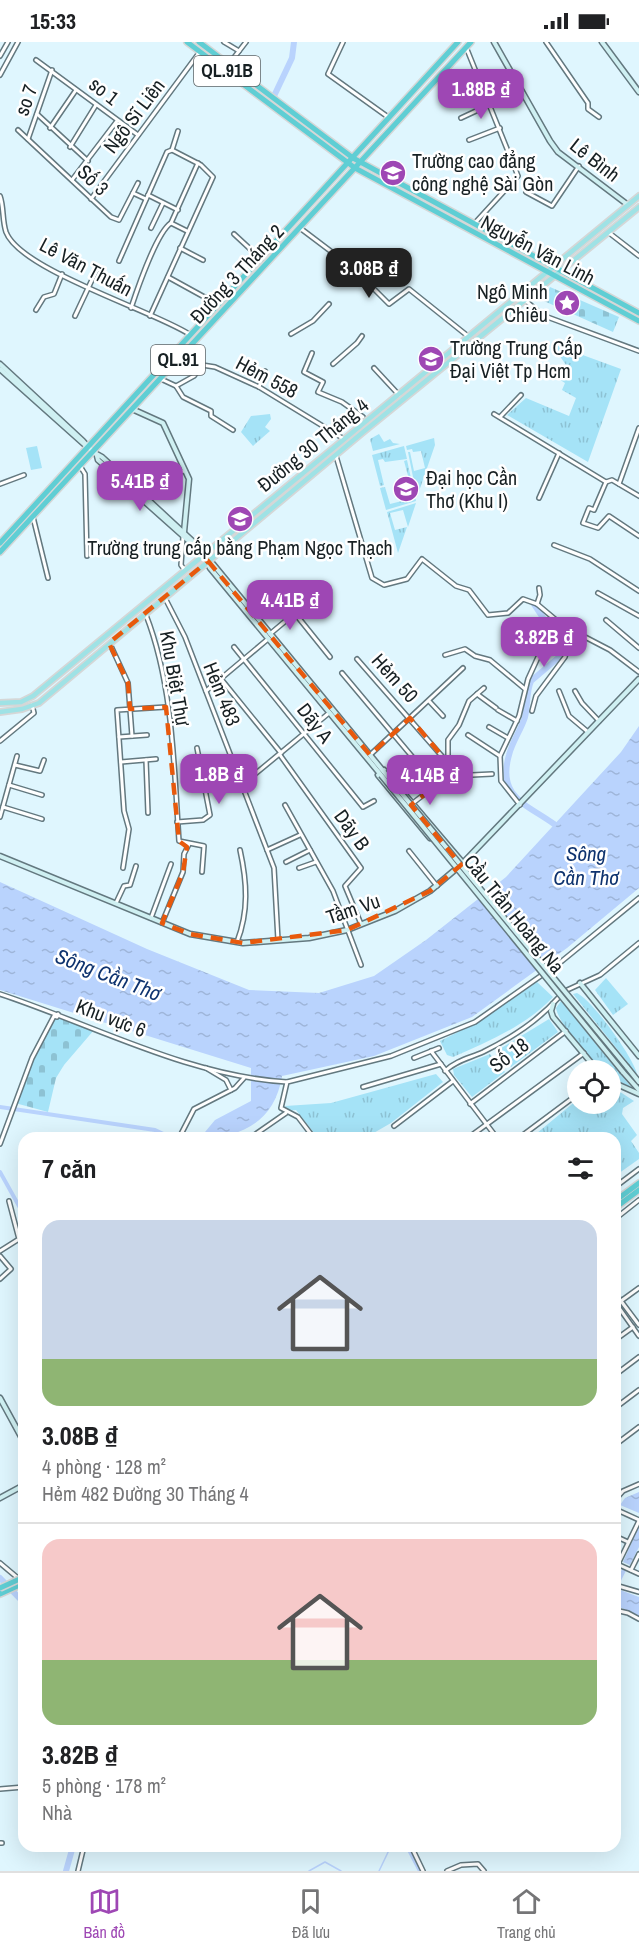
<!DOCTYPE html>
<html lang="vi">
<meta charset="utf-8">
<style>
body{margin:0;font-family:"Archivo Narrow",sans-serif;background:#f6f6f6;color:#202124;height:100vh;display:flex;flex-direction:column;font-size:22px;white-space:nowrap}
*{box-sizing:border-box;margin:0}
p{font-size:20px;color:#757577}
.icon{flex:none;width:33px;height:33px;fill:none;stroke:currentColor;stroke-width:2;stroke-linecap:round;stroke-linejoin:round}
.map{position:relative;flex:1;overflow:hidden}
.sheet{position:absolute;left:18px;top:1090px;width:603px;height:720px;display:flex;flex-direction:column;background:#fff;border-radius:18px;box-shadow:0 6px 24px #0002}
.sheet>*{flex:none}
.fabs{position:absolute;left:567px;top:1018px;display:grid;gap:12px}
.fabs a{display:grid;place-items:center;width:54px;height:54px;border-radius:50%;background:#fff;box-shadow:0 6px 24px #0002;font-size:30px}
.price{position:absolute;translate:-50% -51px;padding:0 14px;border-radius:12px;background:#9e47b4;color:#fff;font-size:20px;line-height:39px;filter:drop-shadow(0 2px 3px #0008)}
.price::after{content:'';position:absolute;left:50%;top:36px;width:18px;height:14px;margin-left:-9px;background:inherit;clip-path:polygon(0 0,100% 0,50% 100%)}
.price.active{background:#222;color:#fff}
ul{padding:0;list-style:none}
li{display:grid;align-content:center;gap:12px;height:318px;padding:0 24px}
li+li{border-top:2px solid #e0e0e0}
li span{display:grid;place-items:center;height:186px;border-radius:18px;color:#555}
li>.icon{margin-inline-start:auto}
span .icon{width:108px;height:108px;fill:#fffc;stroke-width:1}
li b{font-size:26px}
h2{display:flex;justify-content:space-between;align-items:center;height:72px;padding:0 24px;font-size:26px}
.status{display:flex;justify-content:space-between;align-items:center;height:42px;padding:0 30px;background:#fff;direction:ltr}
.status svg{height:16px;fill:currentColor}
.tabs{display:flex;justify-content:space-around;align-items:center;height:84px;border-top:2px solid #e0e0e0;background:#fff;font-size:16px;color:#757577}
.tabs a{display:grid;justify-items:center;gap:3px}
.tabs .active{color:#9e47b4}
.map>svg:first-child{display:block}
.grass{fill:url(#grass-tufts)}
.cemetery{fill:url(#cemetery-stones)}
.park{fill:#a5e3f7}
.water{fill:url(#water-ripples)}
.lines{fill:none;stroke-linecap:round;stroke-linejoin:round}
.stream{stroke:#b9d3fd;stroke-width:1.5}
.canal{stroke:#b9d3fd;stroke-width:4}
.river{stroke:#b9d3fd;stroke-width:6}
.street-casing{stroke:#63787f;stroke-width:6}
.secondary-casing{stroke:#63787f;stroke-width:7}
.primary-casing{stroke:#d5d7d7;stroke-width:8}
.highway-casing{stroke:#d5d7d7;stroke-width:8}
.street{stroke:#fff;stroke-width:3}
.secondary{stroke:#cff0f2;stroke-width:4}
.primary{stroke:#9fe2e5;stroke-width:4.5}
.highway{stroke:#5fced4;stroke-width:5}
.secondary-bridge-casing{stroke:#63787f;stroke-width:7;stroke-linecap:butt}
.highway-bridge-casing{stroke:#d5d7d7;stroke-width:8;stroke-linecap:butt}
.secondary-bridge{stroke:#cff0f2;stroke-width:4}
.highway-bridge{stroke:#5fced4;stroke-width:5}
.marked{fill:none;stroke:#e8590c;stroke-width:4.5;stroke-dasharray:12 8;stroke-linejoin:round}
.labels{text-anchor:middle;stroke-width:5;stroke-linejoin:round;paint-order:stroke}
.shield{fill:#fff;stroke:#5d6365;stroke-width:1.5}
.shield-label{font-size:18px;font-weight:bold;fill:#172023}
.street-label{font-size:20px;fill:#172023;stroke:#fff}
.poi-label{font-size:20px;fill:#172023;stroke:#fff;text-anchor:start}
.water-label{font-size:21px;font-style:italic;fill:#0e336f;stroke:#fff}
</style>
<div class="status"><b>15:33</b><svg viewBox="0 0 49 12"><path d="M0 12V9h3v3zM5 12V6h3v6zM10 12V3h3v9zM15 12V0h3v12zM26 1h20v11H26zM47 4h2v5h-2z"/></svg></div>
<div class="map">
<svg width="639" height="1829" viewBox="0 0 639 1829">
<defs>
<pattern id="grass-tufts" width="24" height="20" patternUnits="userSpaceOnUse" patternTransform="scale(1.5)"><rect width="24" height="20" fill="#a5e3f7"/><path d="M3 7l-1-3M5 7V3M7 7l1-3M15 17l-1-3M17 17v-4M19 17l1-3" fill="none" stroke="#8dc2d3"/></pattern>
<pattern id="cemetery-stones" width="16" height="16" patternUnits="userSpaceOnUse" patternTransform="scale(1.5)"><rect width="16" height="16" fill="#a5e3f7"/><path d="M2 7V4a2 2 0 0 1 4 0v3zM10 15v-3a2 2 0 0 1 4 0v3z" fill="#8dc2d3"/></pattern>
<pattern id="water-ripples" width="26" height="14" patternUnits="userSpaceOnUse" patternTransform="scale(1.5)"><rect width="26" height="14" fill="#b9d3fd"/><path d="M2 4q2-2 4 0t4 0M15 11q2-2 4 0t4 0" fill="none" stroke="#9eb5d9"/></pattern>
</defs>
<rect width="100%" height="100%" fill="#dff6fe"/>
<!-- grass -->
<g class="grass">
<path d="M558 304 621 327 588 420 507 373 526 356 569 374 576 356 562 348 565 341 551 332 566 323 557 310Z"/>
<path d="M270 372 271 377 265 385 270 389 253 404 241 390 251 374Z"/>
<path d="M379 392 384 400 390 397 393 401 400 402 373 409 370 397Z"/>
<path d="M434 396 435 403 417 455 408 410H410L414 429 425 426 421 409 413 410 412 407 407 408 406 404Z"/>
<path d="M404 404 407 417 385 420 383 417 378 418 384 443 380 444 372 413Z"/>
<path d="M407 418 416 459 386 468 380 446 385 445 390 462 414 456 404 419Z"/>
<path d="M416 461 408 485 403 468 390 471 395 488 407 485 398 511 387 470Z"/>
<path d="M606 936 628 962 613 973 595 948Z"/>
<path d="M537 940 553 955C527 983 488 1000 453 1015L447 1013 440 999 478 980Z"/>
<path d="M577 951C593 959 633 1015 637 1032L573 952Z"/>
<path d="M561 959 632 1046 611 1036 610 1029H603C590 1016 559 983 556 966Z"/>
<path d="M549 977 558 990 511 1025 498 1008Z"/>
<path d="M490 1012 505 1030 472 1055 454 1033 453 1027Z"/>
<path d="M436 1032 443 1040 391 1081 365 1096H318L296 1068 287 1069 285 1064 331 1061Z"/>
<path d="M611 1044 634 1059 623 1066 622 1072 637 1093 631 1099 639 1111V1117L615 1134V1096H531L577 1058 578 1062H610Z"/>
</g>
<!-- cemetery -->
<g class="cemetery">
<path d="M550 245 619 275 613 290 544 259Z"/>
<path d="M53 973 94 988 64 1023 56 1036 48 1070 15 1061 32 1013Z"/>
</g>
<!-- park -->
<path class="park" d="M37 404 42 426 31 428 26 406Z"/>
<!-- water -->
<g class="water">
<path d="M639 684V846L567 906 472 975 374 1014 282 1034C275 1079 242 1096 200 1096L215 1078 251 1059V1026L0 948V840L147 907 249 948 319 951 374 934 426 898 506 835 621 710Z"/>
<path d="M639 1450V1471L620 1463 625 1456Z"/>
<path d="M639 1484V1505L630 1523 623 1520Z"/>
<path d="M615 1546 639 1555V1574L615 1563Z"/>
</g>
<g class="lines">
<!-- stream -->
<g class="stream">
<path d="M309 1829 325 1820 341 1829"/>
<path d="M379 1829 391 1804"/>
</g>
<!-- canal -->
<g class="canal">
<path d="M0 1065 155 1088 172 1096"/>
<path d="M0 1130 24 1173"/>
<path d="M618 1540 624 1528"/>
<path d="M407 1804 420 1829"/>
</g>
<!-- river -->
<g class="river">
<path d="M274 54 292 16 294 0"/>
<path d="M534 562 562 605 558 616 531 639C526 651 528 663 525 675 521 688 512 700 509 713 497 755 526 762 554 782"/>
<path d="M0 1536 24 1561"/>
<path d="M66 1829 73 1804"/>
</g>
<!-- street casing -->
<g class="street-casing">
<g id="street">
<path d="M224 0 239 9"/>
<path d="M343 0 328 32 388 75"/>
<path d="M546 0 588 61V67L599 75"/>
<path d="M466 5 518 134 474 182"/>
<path d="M0 14 8 0"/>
<path d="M36 18 138 93"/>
<path d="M229 22 246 0"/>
<path d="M0 33 18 0"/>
<path d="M37 72 88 119"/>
<path d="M461 76 491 62"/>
<path d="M50 86 76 48"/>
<path d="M18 88 111 175 119 178 138 141"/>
<path d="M28 97 52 28"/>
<path d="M469 98 500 86"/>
<path d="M70 105 96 63"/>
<path d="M72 138 117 79"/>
<path d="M526 150 552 164 579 124"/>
<path d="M133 151 146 157"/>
<path d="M148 153 178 168"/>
<path d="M0 154C4 165 2 178 6 190 20 228 154 269 189 292"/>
<path d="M91 157 199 11"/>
<path d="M151 186 163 161"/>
<path d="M300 186 353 226 389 262 409 247 469 295"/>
<path d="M187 189 171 181 198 121"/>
<path d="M608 190 639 214"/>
<path d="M234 192 261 217"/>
<path d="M180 206 203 218"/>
<path d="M119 219 167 110 172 108"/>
<path d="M168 235 217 262"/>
<path d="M525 258 542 273 639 309"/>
<path d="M131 266C137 248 157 190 171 181"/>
<path d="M36 268 44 255 54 252 62 232"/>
<path d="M75 274 98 225"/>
<path d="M150 274 213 135 201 123 172 108 178 89"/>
<path d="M291 292 313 279 329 262"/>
<path d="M312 311 304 330 323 340 318 350 342 360 363 375"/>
<path d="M333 322 357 301 362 294"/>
<path d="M374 326 399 353"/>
<path d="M161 337 176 344 183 355 211 369V374L233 388"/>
<path d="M176 344 194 334 202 323 215 325 259 345 344 397"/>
<path d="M259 345 265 329"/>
<path d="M494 372 606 440 612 438 639 454"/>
<path d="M500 375 521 353"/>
<path d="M336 414 372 536 384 543 407 537 422 517 456 544 469 548 488 573 508 571 523 557 537 562 562 583 610 608 639 630"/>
<path d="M80 424 85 432 87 514"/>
<path d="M150 428 153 432 185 429"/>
<path d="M133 430 152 431"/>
<path d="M606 440 594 468 589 466 583 481 598 486 609 474 639 494"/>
<path d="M0 442 24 433"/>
<path d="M619 442 639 386"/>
<path d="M539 456 559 411"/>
<path d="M33 475 48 536"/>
<path d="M183 495 181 523 184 527"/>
<path d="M554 503 590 517 639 549"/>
<path d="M598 551 639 574"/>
<path d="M281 554 330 615"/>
<path d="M165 556 185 595 274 826 278 898"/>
<path d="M537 562 540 553 539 546"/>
<path d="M146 573C173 642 174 725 179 799L204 804 202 830"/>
<path d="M606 578 639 606"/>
<path d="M270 592 295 571"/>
<path d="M110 602 128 641 132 694"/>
<path d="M234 605 363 765 374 759"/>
<path d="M445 613 465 607 475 614 490 618 525 647"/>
<path d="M357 617 447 720"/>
<path d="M342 631 436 743 448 730V698L459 683 469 659 484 646"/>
<path d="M221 637 281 711"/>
<path d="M206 649 268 597"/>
<path d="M559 649 569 674 588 690"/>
<path d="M575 649 582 661 599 679"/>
<path d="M477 652 496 666"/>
<path d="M429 659 443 674"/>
<path d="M498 668 517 679"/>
<path d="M532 669 536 654 565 615 573 588"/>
<path d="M489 685 508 696"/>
<path d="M468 693 500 714"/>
<path d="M119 695 147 693"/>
<path d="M0 699 34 671 32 663"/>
<path d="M280 713 361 826 345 844 361 882"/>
<path d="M370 713 463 626"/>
<path d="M146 718 148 771"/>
<path d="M121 720 156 717"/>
<path d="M15 723 40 729 44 718"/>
<path d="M448 729 472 733 492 732"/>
<path d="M243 742 329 671"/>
<path d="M9 743 42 753"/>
<path d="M413 761 436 743"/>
<path d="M285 763 333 849 361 923"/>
<path d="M520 763 501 739 500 714 519 674 528 637 545 600"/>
<path d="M3 765 42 777"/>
<path d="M0 775 17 714"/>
<path d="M177 780 203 778 210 773 197 706"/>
<path d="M267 808 300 793"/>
<path d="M409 809 437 844"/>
<path d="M286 820 310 808"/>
<path d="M123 826 129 787 124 769 117 668 166 665"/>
<path d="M299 826 316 820"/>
<path d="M116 861 124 844 130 843 136 824"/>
<path d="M151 876 171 822"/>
<path d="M162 881 183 830 184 812 189 802"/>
<path d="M237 900C249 869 247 840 240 808"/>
<path d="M565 949 600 933 639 901"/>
<path d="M0 952C94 983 187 1034 287 1040"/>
<path d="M431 1009 497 1096"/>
<path d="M414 1016 439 1006"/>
<path d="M206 1026 226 1038 231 1048"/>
<path d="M445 1029C457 1018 470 1016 483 1010 513 995 538 979 560 954"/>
<path d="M363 1045 441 1022"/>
<path d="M470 1062 566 989"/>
<path d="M394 1084 453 1039"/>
<path d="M179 1096 194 1067 235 1046 244 1036"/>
<path d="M250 1096 286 1071"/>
<path d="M314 1096 298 1075 281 1066 287 1040 391 1014 475 980 562 919 639 856"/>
<path d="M468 1096 584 1011"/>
<path d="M519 1096 578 1052"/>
<path d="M0 1102 32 1016 54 974 57 975 58 972"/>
<path d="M615 1145 639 1127"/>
<path d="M615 1177 639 1158"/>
<path d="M0 1209 19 1197 9 1159"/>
<path d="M0 1214 11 1227 0 1237"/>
<path d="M615 1251 639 1283"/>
<path d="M621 1259 639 1246"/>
<path d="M615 1260 639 1294"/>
<path d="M615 1298 633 1285"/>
<path d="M615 1333 639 1315"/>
<path d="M615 1366 639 1348"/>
<path d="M615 1403 639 1385"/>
<path d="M615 1458 623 1449 639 1442"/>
<path d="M615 1467 639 1478"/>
<path d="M615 1494 628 1500"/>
<path d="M0 1521 19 1537"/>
<path d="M615 1521 639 1532"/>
<path d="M618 1522 639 1479"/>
<path d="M631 1528 639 1512"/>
<path d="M615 1543 639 1550"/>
<path d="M615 1568 628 1571 639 1577"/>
<path d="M0 1747 24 1745"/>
<path d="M0 1801H2"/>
<path d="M411 1804 423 1829"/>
<path d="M78 1829 84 1804"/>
<path d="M447 1829 461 1823 478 1822 484 1829"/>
</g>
</g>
<!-- secondary casing -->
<g class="secondary-casing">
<g id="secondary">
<path d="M494 0 550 99 558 110 628 163"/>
<path d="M602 0 639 50"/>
<path d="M0 322 83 399 93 410 102 415 200 506 210 526 381 733"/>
<path d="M0 327 85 403"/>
<path d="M132 367 163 381 189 437 184 490"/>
<path d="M97 414 98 418 200 509"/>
<path d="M210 522H213L384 730"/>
<path d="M384 728 463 821"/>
<path d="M378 733 430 796"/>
<path d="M0 814 190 892 243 901 309 896 347 888 395 869 430 849 463 821 639 637"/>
<path d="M580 941 639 1014"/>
<path d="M553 962 551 969 553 975 598 1029"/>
<path d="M627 1025 639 1040"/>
<path d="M623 1030 639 1048"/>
<path d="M610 1039 639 1052"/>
<path d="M0 1356 24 1400"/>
<path d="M0 1456 24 1443"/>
</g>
</g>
<!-- primary casing -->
<g class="primary-casing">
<g id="primary">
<path d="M0 661 21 660 33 654 639 154"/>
<path d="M0 670 22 667 39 661 362 391 639 165"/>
</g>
</g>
<!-- highway casing -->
<g class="highway-casing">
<g id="highway">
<path d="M187 0 355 126 639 279"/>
<path d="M199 0 353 116 639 271"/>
<path d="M0 501 458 0"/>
<path d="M0 510 471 0"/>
<path d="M615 1159 639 1141"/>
<path d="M615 1166 639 1148"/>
<path d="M0 1552 24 1541"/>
</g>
</g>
<!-- street -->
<use href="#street" class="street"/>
<!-- secondary -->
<use href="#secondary" class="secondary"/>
<!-- primary -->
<use href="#primary" class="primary"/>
<!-- highway -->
<use href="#highway" class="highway"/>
<!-- secondary-bridge casing -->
<g class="secondary-bridge-casing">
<g id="secondary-bridge">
<path d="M384 730 627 1025"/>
<path d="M381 733 623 1030"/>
</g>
</g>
<!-- highway-bridge casing -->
<g class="highway-bridge-casing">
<path id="highway-bridge" d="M0 1546 24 1535"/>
</g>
<!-- secondary-bridge -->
<use href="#secondary-bridge" class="secondary-bridge"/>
<!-- highway-bridge -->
<use href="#highway-bridge" class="highway-bridge"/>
</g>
<!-- marked area -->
<path class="marked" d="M208 519 370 713 410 676 448 721 441 740 411 763 461 823 430 849 347 888 243 901 190 892 162 881 183 830 187 805 179 799 166 665 130 667 128 641 109 601Z"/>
<!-- icons -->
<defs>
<g id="university-disc" transform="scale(1.35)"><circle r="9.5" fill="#9e47b4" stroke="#fff"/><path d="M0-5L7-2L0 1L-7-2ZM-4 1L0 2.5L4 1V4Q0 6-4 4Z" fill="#fff"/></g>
<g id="sight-disc" transform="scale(1.35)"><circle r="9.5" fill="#9e47b4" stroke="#fff"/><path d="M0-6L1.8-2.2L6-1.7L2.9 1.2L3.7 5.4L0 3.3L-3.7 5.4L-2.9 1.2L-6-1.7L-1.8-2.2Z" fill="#fff"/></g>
</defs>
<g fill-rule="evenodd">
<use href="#university-disc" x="393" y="131"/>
<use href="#sight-disc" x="567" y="261"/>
<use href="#university-disc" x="431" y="317"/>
<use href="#university-disc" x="406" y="447"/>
<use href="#university-disc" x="240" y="477"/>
</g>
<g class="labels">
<!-- shield labels -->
<g class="shield">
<rect x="194" y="14" width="66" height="30" rx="4.5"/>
<rect x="151" y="303" width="54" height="30" rx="4.5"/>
</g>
<g class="shield-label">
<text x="227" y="35">QL.91B</text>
<text x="178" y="324">QL.91</text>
</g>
<!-- street labels -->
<g class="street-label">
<text transform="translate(104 49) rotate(38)" y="7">so 1</text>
<text transform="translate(26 58) rotate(-71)" y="7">so 7</text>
<text transform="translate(134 74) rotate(-53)" y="7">Ngô Sĩ Liên</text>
<text transform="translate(595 118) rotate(38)" y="7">Lê Bình</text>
<text transform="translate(93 138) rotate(44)" y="7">Số 3</text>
<text transform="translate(538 208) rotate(28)" y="7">Nguyễn Văn Linh</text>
<text transform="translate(86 225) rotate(28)" y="7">Lê Văn Thuấn</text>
<text transform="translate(237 232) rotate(-47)" y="7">Đường 3 Tháng 2</text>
<text transform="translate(267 335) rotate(28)" y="7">Hẻm 558</text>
<text transform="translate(313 403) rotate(-39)" y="7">Đường 30 Tháng 4</text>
<text transform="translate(175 636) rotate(80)" y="7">Khu Biệt Thự</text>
<text transform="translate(395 636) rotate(48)" y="7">Hẻm 50</text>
<text transform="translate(222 652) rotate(68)" y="7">Hẻm 483</text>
<text transform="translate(315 681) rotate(52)" y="7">Dãy A</text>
<text transform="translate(352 788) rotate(54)" y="7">Dãy B</text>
<text transform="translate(353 867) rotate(-19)" y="7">Tầm Vu</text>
<text transform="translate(514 872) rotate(51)" y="7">Cầu Trần Hoàng Na</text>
<text transform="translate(111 976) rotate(21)" y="7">Khu vực 6</text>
<text transform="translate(509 1013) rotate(-37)" y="7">Số 18</text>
</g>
<!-- poi labels -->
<g class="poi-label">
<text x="412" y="126">Trường cao đẳng<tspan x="412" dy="23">công nghệ Sài Gòn</tspan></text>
<text x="548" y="257" text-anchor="end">Ngô Minh<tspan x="548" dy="23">Chiêu</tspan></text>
<text x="450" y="313">Trường Trung Cấp<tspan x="450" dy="23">Đại Việt Tp Hcm</tspan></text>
<text x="426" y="443">Đại học Cần<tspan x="426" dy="23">Thơ (Khu I)</tspan></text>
<text x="240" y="513" text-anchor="middle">Trường trung cấp bằng Phạm Ngọc Thạch</text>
</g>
<!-- water labels -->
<g class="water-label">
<text x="586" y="819">Sông<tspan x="586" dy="24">Cần Thơ</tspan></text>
<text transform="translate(108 933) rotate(21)" y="7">Sông Cần Thơ</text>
</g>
</g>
</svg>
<div class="fabs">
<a><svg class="icon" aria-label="locate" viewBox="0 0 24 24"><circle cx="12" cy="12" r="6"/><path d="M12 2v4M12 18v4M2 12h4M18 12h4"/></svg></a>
</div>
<b class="price" style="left:481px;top:78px">1.88B ₫</b>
<b class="price active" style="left:369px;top:257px">3.08B ₫</b>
<b class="price" style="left:140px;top:470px">5.41B ₫</b>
<b class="price" style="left:290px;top:589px">4.41B ₫</b>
<b class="price" style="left:544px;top:626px">3.82B ₫</b>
<b class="price" style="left:219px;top:763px">1.8B ₫</b>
<b class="price" style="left:430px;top:764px">4.14B ₫</b>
<section class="sheet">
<h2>7 căn<svg class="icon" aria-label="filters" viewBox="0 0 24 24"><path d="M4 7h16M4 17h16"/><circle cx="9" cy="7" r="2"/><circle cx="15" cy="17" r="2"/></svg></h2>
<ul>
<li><span style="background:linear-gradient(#c9d6e8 75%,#8fb573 0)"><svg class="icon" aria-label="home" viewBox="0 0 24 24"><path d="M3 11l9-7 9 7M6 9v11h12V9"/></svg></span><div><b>3.08B ₫</b><p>4 phòng · 128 m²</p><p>Hẻm 482 Đường 30 Tháng 4</p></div></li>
<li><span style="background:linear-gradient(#f6c9c9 65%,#8fb573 0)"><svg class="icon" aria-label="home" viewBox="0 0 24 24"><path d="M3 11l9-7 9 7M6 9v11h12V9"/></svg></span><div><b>3.82B ₫</b><p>5 phòng · 178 m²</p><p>Nhà</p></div></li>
</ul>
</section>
</div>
<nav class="tabs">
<a class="active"><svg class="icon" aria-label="map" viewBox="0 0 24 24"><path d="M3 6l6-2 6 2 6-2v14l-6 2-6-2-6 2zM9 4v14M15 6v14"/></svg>Bản đồ</a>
<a><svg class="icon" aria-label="saved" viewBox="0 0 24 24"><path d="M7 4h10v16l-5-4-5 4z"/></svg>Đã lưu</a>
<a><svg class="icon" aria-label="home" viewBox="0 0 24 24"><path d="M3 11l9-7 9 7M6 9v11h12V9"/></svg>Trang chủ</a>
</nav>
